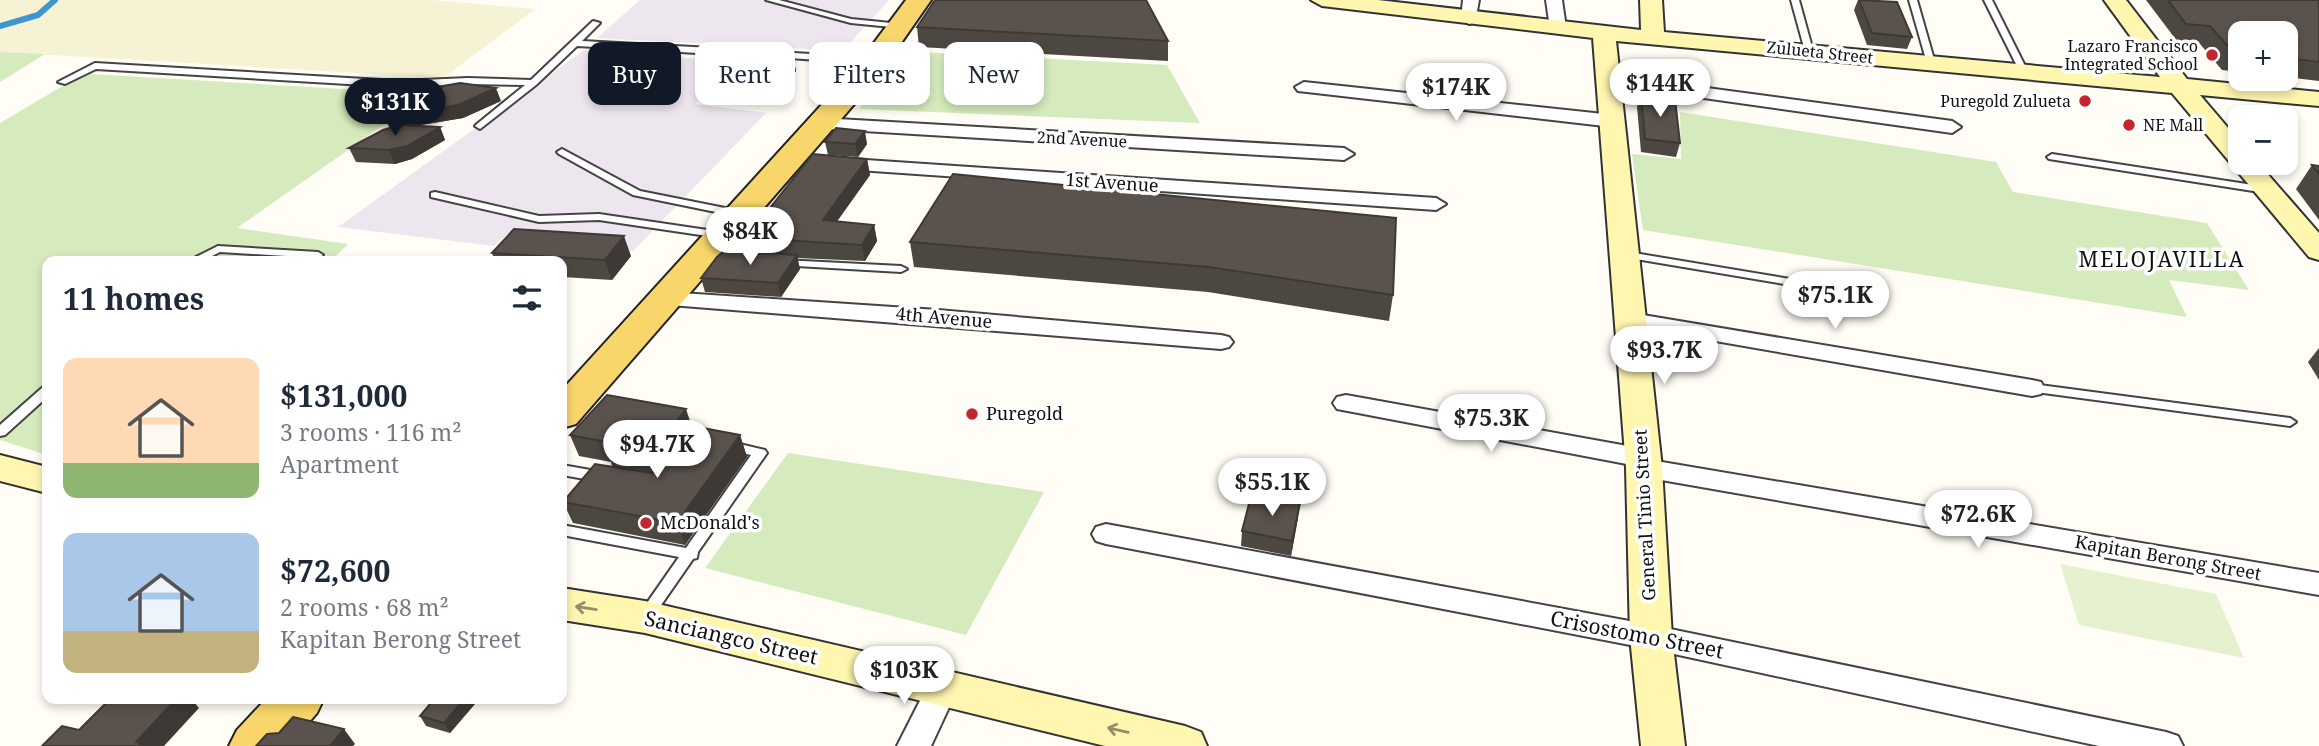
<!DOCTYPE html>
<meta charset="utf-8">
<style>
body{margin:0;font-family:"Noto Serif",serif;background:#f2f2f3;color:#1f2937;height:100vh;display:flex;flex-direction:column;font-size:26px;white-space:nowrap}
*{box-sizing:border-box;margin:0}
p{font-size:23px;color:#747a83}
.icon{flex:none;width:38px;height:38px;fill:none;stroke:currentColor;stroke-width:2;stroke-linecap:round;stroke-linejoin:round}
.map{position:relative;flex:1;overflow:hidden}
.details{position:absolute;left:42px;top:256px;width:525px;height:448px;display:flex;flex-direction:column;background:#fff;border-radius:14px;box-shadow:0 4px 10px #0003}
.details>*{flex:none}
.guide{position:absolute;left:588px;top:42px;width:665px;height:63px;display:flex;gap:14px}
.tools{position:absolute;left:2228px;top:21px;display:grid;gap:14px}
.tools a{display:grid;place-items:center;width:70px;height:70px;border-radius:14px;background:#fff;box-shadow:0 4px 10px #0003;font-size:35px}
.price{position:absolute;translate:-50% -60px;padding:0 16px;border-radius:24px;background:#fff;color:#222;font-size:23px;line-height:46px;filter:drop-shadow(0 2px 4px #0008)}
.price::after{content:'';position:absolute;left:50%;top:42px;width:21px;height:16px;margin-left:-10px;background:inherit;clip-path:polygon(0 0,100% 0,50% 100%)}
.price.selected{background:#111827;color:#fff}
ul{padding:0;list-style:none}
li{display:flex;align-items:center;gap:21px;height:175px;padding:0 21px}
li span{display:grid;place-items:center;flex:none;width:196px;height:140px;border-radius:14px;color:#555}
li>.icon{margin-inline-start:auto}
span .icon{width:84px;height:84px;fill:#fffc;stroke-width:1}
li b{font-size:30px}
h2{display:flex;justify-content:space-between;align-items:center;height:84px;padding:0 21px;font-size:30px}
.tag{padding:0 24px;border-radius:14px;background:#fff;box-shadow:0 4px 10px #0003;font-size:24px;line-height:63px}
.tag.selected{background:#111827;color:#fff}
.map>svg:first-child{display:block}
.industrial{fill:#eee6ef}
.farmland{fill:#f6f3d4}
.green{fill:#d5ebbd}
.pitch{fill:#e6f2cf}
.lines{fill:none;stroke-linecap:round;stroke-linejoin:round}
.stream{stroke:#3f96cf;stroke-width:6}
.lane-casing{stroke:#444;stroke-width:4}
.street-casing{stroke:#444;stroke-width:4}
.secondary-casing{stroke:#333;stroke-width:4}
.primary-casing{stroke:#222;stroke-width:4}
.lane{fill:#fff;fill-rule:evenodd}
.street{fill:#fff;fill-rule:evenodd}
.secondary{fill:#fff6b0;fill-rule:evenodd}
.primary{fill:#f9d66b;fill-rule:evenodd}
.wall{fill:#4d4742}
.shaded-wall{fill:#3f3936}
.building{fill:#5a524d;stroke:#3f3936;stroke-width:2}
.oneway{stroke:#948f68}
.poi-dot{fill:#c4262e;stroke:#fff;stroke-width:2.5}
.labels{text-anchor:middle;stroke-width:7;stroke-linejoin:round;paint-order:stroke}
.far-poi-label{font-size:16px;fill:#111;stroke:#fff;text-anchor:end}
.far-street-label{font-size:16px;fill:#111;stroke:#fff}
.street-label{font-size:18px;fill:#111;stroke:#fff}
.poi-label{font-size:18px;fill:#111;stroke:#fff;text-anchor:start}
.quarter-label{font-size:21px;letter-spacing:2px;fill:#111;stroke:#fff}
.near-street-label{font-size:21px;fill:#111;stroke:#fff}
</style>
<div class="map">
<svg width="2319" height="746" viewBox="0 0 2319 746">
<rect width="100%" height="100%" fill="#fffdf5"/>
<!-- industrial -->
<g class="industrial">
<path d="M640 0H889L843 51 597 38Z"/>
<path d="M584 50 741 62 695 104 766 113 633 251 510 232 494 246 338 227Z"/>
</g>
<!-- farmland -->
<path class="farmland" d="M0 0H432L535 9 443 78 0 52Z"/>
<!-- green -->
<g class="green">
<path d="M901 51 1167 65 1200 123 859 109Z"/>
<path d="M0 52 45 54 0 82Z"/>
<path d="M91 74 428 94 237 228 348 244 331 261H47V455L0 440V123L61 87Z"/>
<path d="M1680 112 1996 162 2013 192 2207 223 2249 290 2169 280 2187 317 1643 230 1632 154 1681 159Z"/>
<path d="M788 453 1044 492 966 635 705 568Z"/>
</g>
<!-- pitch -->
<path class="pitch" d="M2060 564 2216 594 2244 658 2079 625Z"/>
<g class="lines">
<!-- stream -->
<path class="stream" d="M0 26 38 15 55 0"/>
<!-- lane casing -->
<g class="lane-casing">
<g id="lane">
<path d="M766 0H779L851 19 901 24 905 26 901 28 851 23Z"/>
<path d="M1791 0H1799L1813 51 1812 53 1805 51Z"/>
<path d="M1909 0H1917L1935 63 1934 65 1927 63Z"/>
<path d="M1984 0H1992L2028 72 2027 74 2020 72Z"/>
<path d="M593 21 600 23 582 41 749 50 753 53 749 56 577 46 536 85 480 129 475 126 477 124 525 85 468 84 399 87 96 69 65 84 58 82 95 63 399 81 468 78 531 80Z"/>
<path d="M778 52 875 58 879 61 875 64 775 57 774 55Z"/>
<path d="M562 149 640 191 740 211 745 214 740 217 633 195 559 154 557 152Z"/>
<path d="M2052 154 2266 187 2271 190 2266 193 2049 159 2047 157Z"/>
<path d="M435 192 539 216 599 214 721 232 726 235 721 238 599 220 539 222 431 197V193Z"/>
<path d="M218 246 318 252 323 255 318 258 220 252 202 261H188Z"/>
<path d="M1622 251 1802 281 1808 284 1802 287 1618 256 1617 254Z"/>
<path d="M783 260 901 266 907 269 901 272 779 265 778 263Z"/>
<path d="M2032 384 2290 418 2296 422 2290 426 2028 391 2026 388Z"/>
<path d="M47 386V397L5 435 0 436V425L43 387Z"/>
<path d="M731 442 765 450 767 453 698 552 697 558 693 559 650 621 645 623 640 621 637 617 640 613 679 557 562 535V525L686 548 751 455 726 449 724 446 726 443Z"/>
<path d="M562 465 602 472 607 474 609 477 607 480 602 482 562 475Z"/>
</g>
</g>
<!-- street casing -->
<g class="street-casing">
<g id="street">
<path d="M1463 0H1479L1475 22 1469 24 1461 19Z"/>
<path d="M1546 0H1562L1566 28 1564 32 1558 33 1550 28Z"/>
<path d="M1610 75 1952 121 1961 127 1952 133 1604 84 1601 80 1604 76Z"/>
<path d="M1304 82 1613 115 1622 121 1613 127 1298 91 1295 87Z"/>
<path d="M820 118 1344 148 1354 154 1344 160 813 128 811 124 813 120Z"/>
<path d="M836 158 1436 198 1446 204 1436 210 829 168 826 164Z"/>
<path d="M666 292 938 310 1221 335 1229 337 1233 342 1229 347 1221 349 658 304 655 299 658 294Z"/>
<path d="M1631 313 2032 380 2041 382 2044 388 2041 394 2032 396 1623 325 1619 320 1623 315Z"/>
<path d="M1346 395 1644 449 1653 452 1656 461 2319 573V595L1644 477 1635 475 1632 465 1337 409 1333 403 1337 397Z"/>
<path d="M1106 524 1651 625 2166 732 2178 736 2183 746H2099L1651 649 1106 544 1096 541 1092 534 1096 527Z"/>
<path d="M942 675 953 679 958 688 931 746H897L931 679Z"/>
</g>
</g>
<!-- secondary casing -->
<g class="secondary-casing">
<g id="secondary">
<path d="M1311 0H1378L1641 30 1640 0H1662L1664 32 2160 77 2104 0H2126L2187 79 2319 92V106L2200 95 2240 142V163H2258L2319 233V260L2309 257 2172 93 1616 41 1662 468 1672 637 1685 746H1641L1630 637 1626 468 1593 38 1322 6Z"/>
<path d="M0 455 47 467V493L0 481Z"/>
<path d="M562 588 645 601 1185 726 1201 732 1207 746H1105L645 633 562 620Z"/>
</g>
</g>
<!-- primary casing -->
<g class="primary-casing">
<g id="primary">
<path d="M906 0H931L876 79 576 424 562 428V390L856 67Z"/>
<path d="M267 698H324L317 713 288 746H229L237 730Z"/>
</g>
</g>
<!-- lane -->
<use href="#lane" class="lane"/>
<!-- street -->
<use href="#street" class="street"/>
<!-- secondary -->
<use href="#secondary" class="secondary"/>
<!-- primary -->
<use href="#primary" class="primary"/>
</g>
<!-- wall -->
<g class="wall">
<path d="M1858 0H1872L1912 37 1907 49 1867 45 1854 10Z"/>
<path d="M2146 0H2319V81L2286 77V33H2240V72L2222 70 2200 44 2177 41Z"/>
<path d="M917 27 1168 41V61L919 47Z"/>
<path d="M792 53 796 71 764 104 708 98 703 80Z"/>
<path d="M1641 95 1680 143 1676 157 1641 152 1637 107Z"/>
<path d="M501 101 463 118 415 126 440 127 445 140 412 159 395 164 356 162 349 148 395 127 391 116Z"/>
<path d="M825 142 867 144 858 157 828 155Z"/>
<path d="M867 159 870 175 837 221 874 225 877 241 865 261 797 258 800 269 781 297 705 292 701 278 736 251 732 237 765 214Z"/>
<path d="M2312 165 2319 166V220L2296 189Z"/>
<path d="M953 174 1393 295 1389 321 1208 292 914 267 910 242Z"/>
<path d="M492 253 631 256 612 280 562 277V261H495Z"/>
<path d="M2319 348V380L2308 362Z"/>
<path d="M692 427 740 435 747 457 685 545 573 523 563 502 612 466 611 462 579 456 570 435Z"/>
<path d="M1298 518 1291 556 1241 546 1242 531Z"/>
<path d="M399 698H480L450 733 426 726 420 716 430 704Z"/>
</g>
<!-- shaded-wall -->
<g class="shaded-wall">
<path d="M792 53 796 71 764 104 760 85Z"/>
<path d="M496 88 501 101 463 118 396 129 391 116Z"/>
<path d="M440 127 445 140 412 159 395 164 389 150Z"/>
<path d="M865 131 867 144 858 157 855 144Z"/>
<path d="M867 159 870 175 826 237 823 220Z"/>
<path d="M874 225 877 241 865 261 862 245Z"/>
<path d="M624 236 631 256 612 280 605 260Z"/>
<path d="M797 255 800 269 781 297 778 283Z"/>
<path d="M686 409 693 430 656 479 648 458Z"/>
<path d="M740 435 747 457 685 545 677 523Z"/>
<path d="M1300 503 1298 518 1291 556 1292 541Z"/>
<path d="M177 698H199L194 702 199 708 164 746H138L136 742Z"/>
<path d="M465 698H480L450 733 444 723Z"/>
<path d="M344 729 355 744 353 746H330Z"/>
</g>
<!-- building -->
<g class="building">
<path d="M935 0H1146L1168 41 917 27Z"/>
<path d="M1859 0 1897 2 1912 37 1872 33Z"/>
<path d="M2168 0H2319V62L2286 58V33H2240V53L2233 52 2210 26 2186 24Z"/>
<path d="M738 47 792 53 760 85 703 80Z"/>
<path d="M460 83 496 88 458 105 391 116 389 109 443 86Z"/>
<path d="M1641 95 1675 99 1680 143 1645 139Z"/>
<path d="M400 125 440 127 407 146 389 150 349 148 383 130Z"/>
<path d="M836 128 865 131 855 144 825 142Z"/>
<path d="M813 154 867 159 823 220 874 225 862 245 732 237 751 213 765 214Z"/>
<path d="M2312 165 2319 166V174Z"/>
<path d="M953 174 1396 218 1393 295 1209 267 910 242Z"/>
<path d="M514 229 624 236 605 260 492 253Z"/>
<path d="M725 250 797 255 778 283 701 278 717 257Z"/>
<path d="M607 395 686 409 648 458 606 450 612 443 570 435Z"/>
<path d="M692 426 740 435 677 523 563 502 595 464 652 473 658 471Z"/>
<path d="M1251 496 1300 503 1292 541 1242 531Z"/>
<path d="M111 698H177L136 742 140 743 138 746H42L62 726 79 730Z"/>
<path d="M435 698H465L444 723 420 716Z"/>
<path d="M293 717 344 729 330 746H256L267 734 279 733Z"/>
</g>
<!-- one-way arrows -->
<defs><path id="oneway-shaft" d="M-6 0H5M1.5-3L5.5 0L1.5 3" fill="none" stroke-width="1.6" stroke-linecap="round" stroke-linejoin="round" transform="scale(1.75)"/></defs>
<g class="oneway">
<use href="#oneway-shaft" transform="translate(586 608) rotate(-171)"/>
<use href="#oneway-shaft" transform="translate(1118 730) rotate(-167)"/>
</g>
<!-- markers -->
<g class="poi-dot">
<circle cx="2212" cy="55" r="7"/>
<circle cx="2085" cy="101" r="7"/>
<circle cx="2129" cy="125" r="7"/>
<circle cx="972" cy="414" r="7"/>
<circle cx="646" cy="523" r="7"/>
</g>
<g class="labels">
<!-- far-poi labels -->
<g class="far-poi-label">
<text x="2198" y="52">Lazaro Francisco<tspan x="2198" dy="18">Integrated School</tspan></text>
<text x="2071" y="107">Puregold Zulueta</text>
<text x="2143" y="131" text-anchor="start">NE Mall</text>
</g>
<!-- far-street labels -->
<g class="far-street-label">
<text transform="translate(1820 52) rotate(6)" y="6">Zulueta Street</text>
<text transform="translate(1082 139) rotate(3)" y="6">2nd Avenue</text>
</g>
<!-- street labels -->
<g class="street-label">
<text transform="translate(1112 183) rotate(4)" y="6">1st Avenue</text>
<text transform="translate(944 318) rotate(5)" y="6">4th Avenue</text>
<text transform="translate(1645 515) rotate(-93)" y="6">General Tinio Street</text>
<text transform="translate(2168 558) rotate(10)" y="6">Kapitan Berong Street</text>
</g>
<!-- poi labels -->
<g class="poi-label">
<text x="986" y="420">Puregold</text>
<text x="660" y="529">McDonald's</text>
</g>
<!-- quarter labels -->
<g class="quarter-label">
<text x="2162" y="267">MELOJAVILLA</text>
</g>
<!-- near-street labels -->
<g class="near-street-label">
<text transform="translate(1637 635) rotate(11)" y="7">Crisostomo Street</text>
<text transform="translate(731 638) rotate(13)" y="7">Sanciangco Street</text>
</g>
</g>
</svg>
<div class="tools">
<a>+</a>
<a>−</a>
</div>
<b class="price" style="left:1660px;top:119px">$144K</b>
<b class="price" style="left:1456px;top:123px">$174K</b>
<b class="price selected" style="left:395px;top:138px">$131K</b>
<b class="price" style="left:750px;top:267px">$84K</b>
<b class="price" style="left:1835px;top:331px">$75.1K</b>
<b class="price" style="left:1664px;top:386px">$93.7K</b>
<b class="price" style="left:1491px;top:454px">$75.3K</b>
<b class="price" style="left:657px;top:480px">$94.7K</b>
<b class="price" style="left:1272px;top:518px">$55.1K</b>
<b class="price" style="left:1978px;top:550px">$72.6K</b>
<b class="price" style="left:904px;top:706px">$103K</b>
<div class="guide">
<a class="tag selected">Buy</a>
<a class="tag">Rent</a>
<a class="tag">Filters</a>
<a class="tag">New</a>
</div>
<section class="details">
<h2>11 homes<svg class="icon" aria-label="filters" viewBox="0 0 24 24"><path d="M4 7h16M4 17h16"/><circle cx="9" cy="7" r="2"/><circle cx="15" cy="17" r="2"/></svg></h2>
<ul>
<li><span style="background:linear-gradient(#ffd9b3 75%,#8fb573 0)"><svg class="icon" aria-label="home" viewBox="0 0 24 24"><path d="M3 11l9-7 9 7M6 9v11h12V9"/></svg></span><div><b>$131,000</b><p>3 rooms · 116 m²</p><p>Apartment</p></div></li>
<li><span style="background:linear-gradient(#a9c7e8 70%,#c2b280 0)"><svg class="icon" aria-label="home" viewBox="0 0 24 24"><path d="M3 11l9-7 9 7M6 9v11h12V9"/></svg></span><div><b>$72,600</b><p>2 rooms · 68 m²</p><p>Kapitan Berong Street</p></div></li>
</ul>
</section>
</div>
